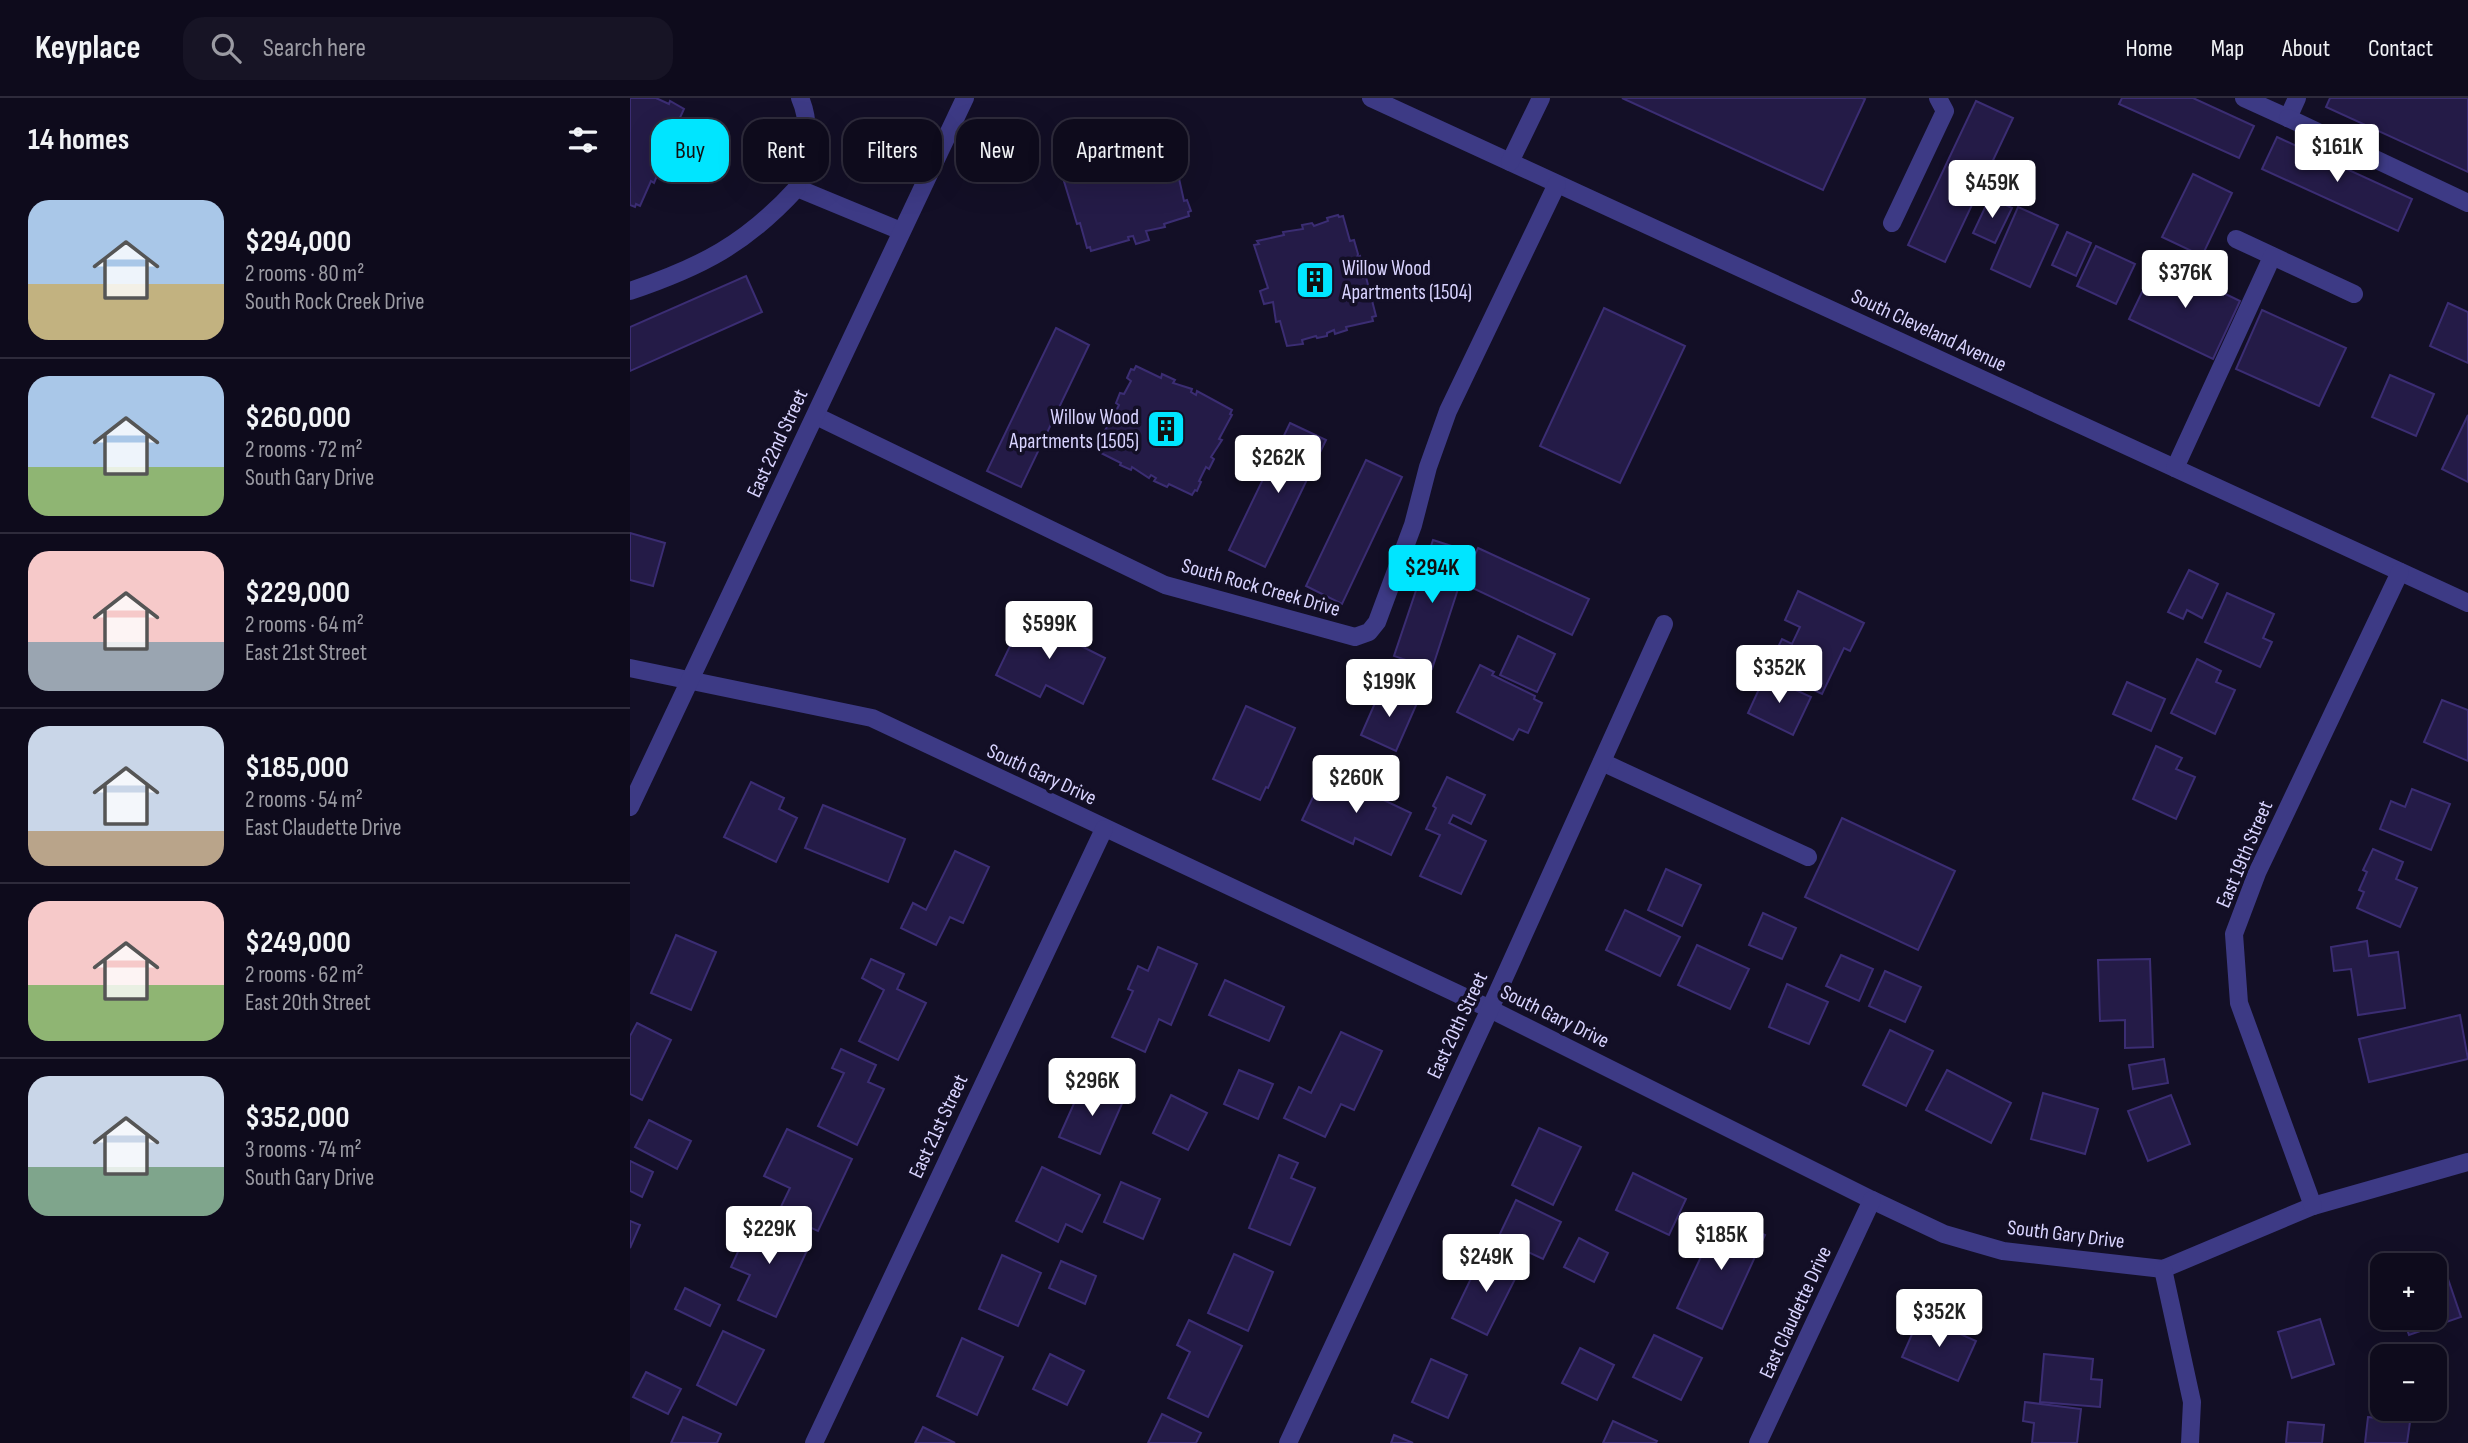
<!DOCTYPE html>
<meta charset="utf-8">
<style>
body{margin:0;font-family:"Sofia Sans Condensed",sans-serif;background:#171425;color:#f1f3f6;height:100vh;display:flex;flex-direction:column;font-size:26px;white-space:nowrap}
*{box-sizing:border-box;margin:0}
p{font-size:23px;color:#9b9ba3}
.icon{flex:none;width:38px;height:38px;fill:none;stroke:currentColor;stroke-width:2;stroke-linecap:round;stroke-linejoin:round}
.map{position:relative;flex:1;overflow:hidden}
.details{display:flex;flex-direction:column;background:#0e0b1c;width:630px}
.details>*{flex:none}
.guide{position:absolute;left:21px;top:21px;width:665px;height:63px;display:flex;gap:14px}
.controls{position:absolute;left:1740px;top:1155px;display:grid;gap:14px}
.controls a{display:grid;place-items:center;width:77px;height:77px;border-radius:14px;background:#0e0b1c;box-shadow:0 7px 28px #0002,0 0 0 2px #2e2b3b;font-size:35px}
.price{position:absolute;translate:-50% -60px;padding:0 16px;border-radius:7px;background:#fff;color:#222;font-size:23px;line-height:46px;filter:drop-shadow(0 2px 4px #0008)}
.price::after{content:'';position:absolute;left:50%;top:42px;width:21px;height:16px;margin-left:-10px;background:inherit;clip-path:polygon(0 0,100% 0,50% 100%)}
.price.current{background:#00e5ff;color:#111}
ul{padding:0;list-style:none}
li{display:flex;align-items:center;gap:21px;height:175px;padding:0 28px}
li+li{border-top:2px solid #2e2b3b}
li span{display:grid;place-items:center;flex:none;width:196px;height:140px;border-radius:21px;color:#555}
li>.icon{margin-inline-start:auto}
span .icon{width:84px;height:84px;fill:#fffc;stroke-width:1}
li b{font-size:30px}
h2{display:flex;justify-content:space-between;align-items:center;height:84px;padding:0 28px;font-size:30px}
.chip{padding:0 24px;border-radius:21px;background:#0e0b1c;box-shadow:0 7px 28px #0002,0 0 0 2px #2e2b3b;font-size:24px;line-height:63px}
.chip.current{background:#00e5ff;color:#111}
header{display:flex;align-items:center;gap:42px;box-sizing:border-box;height:98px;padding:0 35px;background:#0e0b1c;border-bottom:2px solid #2e2b3b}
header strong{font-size:33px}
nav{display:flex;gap:38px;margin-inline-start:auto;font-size:24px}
.search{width:490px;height:63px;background:#171425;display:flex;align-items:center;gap:18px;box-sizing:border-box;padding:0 24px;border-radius:21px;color:#9b9ba3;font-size:26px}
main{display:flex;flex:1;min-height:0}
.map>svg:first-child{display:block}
.building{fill:#241b47;stroke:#3b2d73;stroke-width:2}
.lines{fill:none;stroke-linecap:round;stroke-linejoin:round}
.minor{stroke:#3d3a85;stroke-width:18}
.labels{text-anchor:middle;stroke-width:7;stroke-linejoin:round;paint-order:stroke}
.poi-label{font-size:21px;fill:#d9d4ff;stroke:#130f26;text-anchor:start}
.street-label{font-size:21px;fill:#d9d4ff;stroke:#130f26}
</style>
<header>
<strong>Keyplace</strong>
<div class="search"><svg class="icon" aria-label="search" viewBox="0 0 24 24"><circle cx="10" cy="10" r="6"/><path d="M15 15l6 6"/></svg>Search here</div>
<nav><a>Home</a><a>Map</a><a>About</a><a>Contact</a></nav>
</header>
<main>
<section class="details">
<h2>14 homes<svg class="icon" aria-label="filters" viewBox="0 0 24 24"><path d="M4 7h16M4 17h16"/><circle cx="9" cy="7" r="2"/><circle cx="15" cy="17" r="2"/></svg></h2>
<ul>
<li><span style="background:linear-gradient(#a9c7e8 60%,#c2b280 0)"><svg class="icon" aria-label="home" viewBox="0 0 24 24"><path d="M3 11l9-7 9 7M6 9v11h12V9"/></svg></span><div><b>$294,000</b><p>2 rooms · 80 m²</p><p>South Rock Creek Drive</p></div></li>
<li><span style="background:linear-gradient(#a9c7e8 65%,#8fb573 0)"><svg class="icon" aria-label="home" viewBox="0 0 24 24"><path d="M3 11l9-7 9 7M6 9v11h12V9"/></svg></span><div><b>$260,000</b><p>2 rooms · 72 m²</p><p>South Gary Drive</p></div></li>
<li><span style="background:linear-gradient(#f6c9c9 65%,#9aa5b1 0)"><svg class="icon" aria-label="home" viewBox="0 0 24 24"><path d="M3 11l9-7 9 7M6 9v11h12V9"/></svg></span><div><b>$229,000</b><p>2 rooms · 64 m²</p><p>East 21st Street</p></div></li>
<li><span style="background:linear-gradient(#c9d6e8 75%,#b9a48a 0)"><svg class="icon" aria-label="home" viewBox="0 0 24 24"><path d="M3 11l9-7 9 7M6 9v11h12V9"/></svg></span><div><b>$185,000</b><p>2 rooms · 54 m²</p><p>East Claudette Drive</p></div></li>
<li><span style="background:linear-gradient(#f6c9c9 60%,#8fb573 0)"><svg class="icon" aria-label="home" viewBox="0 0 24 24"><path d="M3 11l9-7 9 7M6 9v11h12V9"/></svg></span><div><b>$249,000</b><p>2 rooms · 62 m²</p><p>East 20th Street</p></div></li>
<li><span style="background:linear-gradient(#c9d6e8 65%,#7fa58c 0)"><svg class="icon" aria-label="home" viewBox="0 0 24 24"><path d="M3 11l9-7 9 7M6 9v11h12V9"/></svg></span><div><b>$352,000</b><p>3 rooms · 74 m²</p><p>South Gary Drive</p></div></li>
</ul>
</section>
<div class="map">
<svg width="1838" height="1345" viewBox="0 0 1838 1345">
<rect width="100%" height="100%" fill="#130f26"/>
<!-- building -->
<g class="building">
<path d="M0 0H26L39 6 40 3 54 11 42 37 44 38 39 51 35 49 33 54 37 56 31 68 28 67 26 71 29 73 24 85 21 83 10 108 6 106 5 109 0 107Z"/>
<path d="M992 0H1232L1235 1 1193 92Z"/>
<path d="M1492 0H1563L1624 28 1609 60 1489 6Z"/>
<path d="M1700 0H1838V74L1696 9Z"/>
<path d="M1346 3 1383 20 1315 164 1278 147Z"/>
<path d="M528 30 530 34 532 33 538 60 541 58 544 78 548 76 554 103 557 102 561 113 558 114 559 118 534 126 535 129 516 133 519 142 506 146 503 138 498 139 499 142 461 153 460 149 457 150 450 125 447 126 433 80H431L428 71H431L429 66 454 57 452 52 464 47 466 53 472 51 470 43 482 40 484 46 492 44 490 37 500 33 502 38Z"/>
<path d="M1647 39 1782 101 1768 133 1632 71Z"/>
<path d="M1563 76 1602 95 1572 158 1532 139Z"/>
<path d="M1360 99 1382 110 1365 145 1343 135Z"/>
<path d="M1388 109 1428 127 1400 189 1361 171Z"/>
<path d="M708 117 709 119 713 118 720 143 724 142 728 156 727 160 730 158 735 175H732L733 180 736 179 746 218 742 219 743 223 716 229 717 232 705 236 704 232 697 235V238L687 240 686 238 672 242 673 246 657 248 650 223 646 224 643 204 634 206 630 193 638 190 624 147 629 146 627 143 654 137 653 134 673 131 672 127 682 125 684 128 698 123 697 120Z"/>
<path d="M1437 134 1461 145 1446 178 1422 167Z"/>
<path d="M1466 148 1505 166 1486 206 1447 188Z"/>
<path d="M1527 163 1610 203 1583 261 1499 221Z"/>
<path d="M116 178 132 214 0 273V229Z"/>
<path d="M1818 205 1838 214V265L1800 248Z"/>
<path d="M974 210 1055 248 990 385 910 348Z"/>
<path d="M1632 212 1716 250 1689 308 1606 271Z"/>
<path d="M426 230 459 247 391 389 357 373Z"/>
<path d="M506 268 531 280 532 276 545 282 543 285 562 291 561 294 566 297 567 293 602 312 600 316 602 317 589 341 592 342 581 359 584 361 579 371 576 369 569 383 571 384 567 393 565 392 562 397 539 386 537 389 524 383 526 380 521 377 519 380 502 369 501 372 490 367 491 365 467 353 469 348 466 347 480 324 477 323 482 313 485 315 489 307 486 305 490 295 494 296 501 283 497 280 501 271 504 272Z"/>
<path d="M1760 277 1804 296 1786 338 1742 319Z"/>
<path d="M1838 317V384L1812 371Z"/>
<path d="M660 325 696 342 635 469 599 452Z"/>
<path d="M736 362 772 379 712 506 676 488Z"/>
<path d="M0 435 35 445 23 488 0 482Z"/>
<path d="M803 442 840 454 802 571 764 558Z"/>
<path d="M848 450 959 501 942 537 832 485Z"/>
<path d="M1559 472 1588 486 1572 520 1557 512 1553 521 1538 514Z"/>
<path d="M1168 493 1234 525 1220 553 1214 550 1192 596 1138 570 1152 541 1162 546 1170 529 1155 522Z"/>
<path d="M1597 495 1644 516 1633 540 1642 544 1630 569 1575 544Z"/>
<path d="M397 513 442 536 439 542 475 560 453 606 416 587 410 599 366 577Z"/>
<path d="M888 538 925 556 907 594 870 577Z"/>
<path d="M1567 561 1591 573 1586 584 1605 592 1585 636 1541 615Z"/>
<path d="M850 567 864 574 862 577 905 598 904 601 912 605 898 635 889 631 883 642 827 614Z"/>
<path d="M1135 578 1181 599 1163 637 1118 615Z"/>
<path d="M1497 584 1535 601 1521 633 1483 616Z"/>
<path d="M752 589 787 605 766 653 731 637Z"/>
<path d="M1812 602 1838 612V663L1794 644Z"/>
<path d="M616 608 665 630 638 690 636 689 630 702 583 681Z"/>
<path d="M1526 648 1552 660 1546 671 1565 679 1546 721 1503 701Z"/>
<path d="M695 674 781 715 761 757 725 740 723 746 672 722Z"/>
<path d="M817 679 855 697 841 726 823 717 819 725 856 743 831 796 790 778 810 737 796 731 806 710 803 708Z"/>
<path d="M121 684 154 700 149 711 167 720 146 764 94 739Z"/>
<path d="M1782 691 1820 706 1801 752 1750 731 1761 703 1775 709Z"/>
<path d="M193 707 275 741 258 784 175 750Z"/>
<path d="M1212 720 1325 773 1288 852 1175 799Z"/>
<path d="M1743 751 1773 764 1766 781 1787 790 1770 829 1727 810 1734 794 1729 792 1737 774 1733 772Z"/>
<path d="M325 753 359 769 333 825 320 819 306 847 271 830 283 805 296 812Z"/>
<path d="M1036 771 1071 787 1052 828 1018 812Z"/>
<path d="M995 812 1050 839 1030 878 976 852Z"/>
<path d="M1133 815 1166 830 1152 861 1119 847Z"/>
<path d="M46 837 86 854 61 912 21 895Z"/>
<path d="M1737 843 1739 858 1768 854 1775 910 1728 917 1721 871 1704 873 1701 849Z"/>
<path d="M1067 847 1119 871 1100 911 1048 887Z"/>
<path d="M528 849 567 866 541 927 529 921 515 954 482 939 503 893 498 891 508 868 518 873Z"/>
<path d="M1211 857 1243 871 1229 903 1196 888Z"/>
<path d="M241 861 274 876 267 891 296 905 268 962 229 943 254 892 232 880Z"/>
<path d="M1520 861 1523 949 1495 950V922L1470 923 1468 862Z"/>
<path d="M1255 873 1291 889 1275 924 1239 908Z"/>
<path d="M595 882 654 909 639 943 579 917Z"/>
<path d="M1157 886 1198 904 1179 946 1139 929Z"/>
<path d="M1830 917 1838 961 1739 984 1729 941Z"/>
<path d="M7 925 41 942 12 1002 0 996V938Z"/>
<path d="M1260 932 1303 953 1276 1008 1233 987Z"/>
<path d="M711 934 752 953 724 1012 711 1006 695 1039 654 1020 669 989 681 995Z"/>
<path d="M211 951 246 967 238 984 254 991 227 1047 188 1028 214 975 202 970Z"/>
<path d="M1534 961 1538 985 1503 991 1499 967Z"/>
<path d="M609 972 643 986 628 1021 594 1006Z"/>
<path d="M1317 972 1381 1005 1361 1045 1296 1012Z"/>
<path d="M454 983 494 1001 470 1056 429 1039Z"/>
<path d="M1413 995 1468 1011 1455 1056 1401 1041Z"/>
<path d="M541 997 577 1015 558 1052 523 1035Z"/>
<path d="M1541 997 1560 1046 1518 1063 1498 1013Z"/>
<path d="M19 1022 61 1043 47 1071 5 1049Z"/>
<path d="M909 1030 951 1049 923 1107 882 1087Z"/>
<path d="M157 1031 222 1061 188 1133 148 1115 160 1090 134 1078Z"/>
<path d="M649 1057 668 1065 661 1080 685 1090 660 1147 619 1130Z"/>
<path d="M0 1063 23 1074 12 1099 0 1093Z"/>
<path d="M412 1069 470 1097 452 1134 436 1126 428 1144 386 1123Z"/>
<path d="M1003 1075 1056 1101 1039 1137 986 1112Z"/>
<path d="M491 1084 530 1101 513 1141 474 1124Z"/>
<path d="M886 1102 931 1124 913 1161 868 1140Z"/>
<path d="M1091 1116 1135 1137 1092 1231 1047 1210Z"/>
<path d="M123 1121 180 1146 146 1219 108 1202 120 1177 101 1169Z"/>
<path d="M0 1123 10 1127 0 1150Z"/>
<path d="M949 1140 978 1155 964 1184 934 1169Z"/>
<path d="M604 1156 643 1174 618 1233 578 1215Z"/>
<path d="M864 1156 891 1169 857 1237 822 1220 847 1168 856 1172Z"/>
<path d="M372 1157 411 1175 388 1228 349 1211Z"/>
<path d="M431 1163 466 1178 455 1206 419 1190Z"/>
<path d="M1817 1178 1831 1219 1779 1237 1773 1220H1804V1182Z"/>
<path d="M55 1190 90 1207 80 1228 45 1211Z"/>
<path d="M1290 1218 1346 1243 1328 1283 1272 1259Z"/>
<path d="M1690 1221 1704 1266 1662 1280 1648 1234Z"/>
<path d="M559 1222 612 1248 578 1319 538 1300 560 1254 547 1247Z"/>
<path d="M93 1233 134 1252 106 1307 67 1287Z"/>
<path d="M1024 1237 1072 1260 1051 1302 1003 1279Z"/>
<path d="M332 1240 373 1259 347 1317 307 1298Z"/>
<path d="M950 1250 984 1267 967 1302 932 1285Z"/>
<path d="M420 1256 454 1273 437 1307 403 1291Z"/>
<path d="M1414 1256 1463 1261 1461 1281 1472 1282 1470 1309 1410 1304Z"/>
<path d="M801 1261 837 1277 818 1320 782 1304Z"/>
<path d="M16 1274 51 1291 38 1316 3 1299Z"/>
<path d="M1395 1304 1451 1311 1447 1345H1402L1404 1325 1393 1323Z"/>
<path d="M532 1316 571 1335 566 1345H518Z"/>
<path d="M53 1319 91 1336 87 1345H41Z"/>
<path d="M1738 1319 1780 1324 1777 1345H1735Z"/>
<path d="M983 1323 1027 1343 1026 1345H973Z"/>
<path d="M1658 1324 1694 1327 1692 1345H1656Z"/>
<path d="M293 1329 325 1345H285Z"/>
<path d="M764 1337 783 1345H761Z"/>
</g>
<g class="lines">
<!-- minor -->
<g class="minor">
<path d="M170 0C183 29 175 61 167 90L271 133"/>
<path d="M741 0 1838 505"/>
<path d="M1614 0 1658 20 1667 0"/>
<path d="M1658 20 1838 105"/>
<path d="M880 64 911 0"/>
<path d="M1262 125 1315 13 1308 0"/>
<path d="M1606 141 1724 196"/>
<path d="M0 193C71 169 116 146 167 90"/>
<path d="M186 318 535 487 725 539 739 534 747 524 783 427 798 369 818 313 927 86"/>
<path d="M1545 370 1642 159"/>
<path d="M0 570 242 620 860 911 1242 1102 1314 1136 1373 1153 1533 1171 1683 1108 1838 1064"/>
<path d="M972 664 1178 759"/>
<path d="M0 709 335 0"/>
<path d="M1683 1108 1609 905 1604 836 1627 775 1770 474"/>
<path d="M1533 1171 1562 1304 1560 1345"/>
<path d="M184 1345 474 731"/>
<path d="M658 1345 860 911 1034 526"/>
<path d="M1128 1345 1242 1102"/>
</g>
</g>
<!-- icons -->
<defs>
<g id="building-square" transform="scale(2.0125)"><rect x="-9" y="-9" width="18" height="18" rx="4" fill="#00e5ff" stroke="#130f26"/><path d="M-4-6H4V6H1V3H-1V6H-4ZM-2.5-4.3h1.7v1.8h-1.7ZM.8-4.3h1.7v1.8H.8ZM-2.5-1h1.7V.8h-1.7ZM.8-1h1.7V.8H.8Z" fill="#111"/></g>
</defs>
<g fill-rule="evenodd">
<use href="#building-square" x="685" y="182"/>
<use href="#building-square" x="536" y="331"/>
</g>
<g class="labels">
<!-- poi labels -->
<g class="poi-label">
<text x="712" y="177">Willow Wood<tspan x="712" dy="24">Apartments (1504)</tspan></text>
<text x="509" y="326" text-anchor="end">Willow Wood<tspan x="509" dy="24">Apartments (1505)</tspan></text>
</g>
<!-- street labels -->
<g class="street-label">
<text transform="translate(1299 232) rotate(25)" y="7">South Cleveland Avenue</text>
<text transform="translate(147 345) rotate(-65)" y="7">East 22nd Street</text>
<text transform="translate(631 489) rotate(16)" y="7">South Rock Creek Drive</text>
<text transform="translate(412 676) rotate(25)" y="7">South Gary Drive</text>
<text transform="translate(1614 756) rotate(-67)" y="7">East 19th Street</text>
<text transform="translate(925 918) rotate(26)" y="7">South Gary Drive</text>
<text transform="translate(827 927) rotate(-65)" y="7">East 20th Street</text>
<text transform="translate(308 1028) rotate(-65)" y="7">East 21st Street</text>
<text transform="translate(1436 1136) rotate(7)" y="7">South Gary Drive</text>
<text transform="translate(1165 1214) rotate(-65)" y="7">East Claudette Drive</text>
</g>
</g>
</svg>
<div class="controls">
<a>+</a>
<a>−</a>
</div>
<b class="price" style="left:1707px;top:86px">$161K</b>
<b class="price" style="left:1362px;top:122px">$459K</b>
<b class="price" style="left:1555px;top:212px">$376K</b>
<b class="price" style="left:648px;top:397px">$262K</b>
<b class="price current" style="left:802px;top:507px">$294K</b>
<b class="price" style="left:419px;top:563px">$599K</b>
<b class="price" style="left:1149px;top:607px">$352K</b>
<b class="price" style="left:759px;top:621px">$199K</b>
<b class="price" style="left:726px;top:717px">$260K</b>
<b class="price" style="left:462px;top:1020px">$296K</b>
<b class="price" style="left:139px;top:1168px">$229K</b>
<b class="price" style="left:1091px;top:1174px">$185K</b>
<b class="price" style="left:856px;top:1196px">$249K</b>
<b class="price" style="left:1309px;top:1251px">$352K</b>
<div class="guide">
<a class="chip current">Buy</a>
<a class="chip">Rent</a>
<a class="chip">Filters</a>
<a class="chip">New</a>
<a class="chip">Apartment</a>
</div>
</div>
</main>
